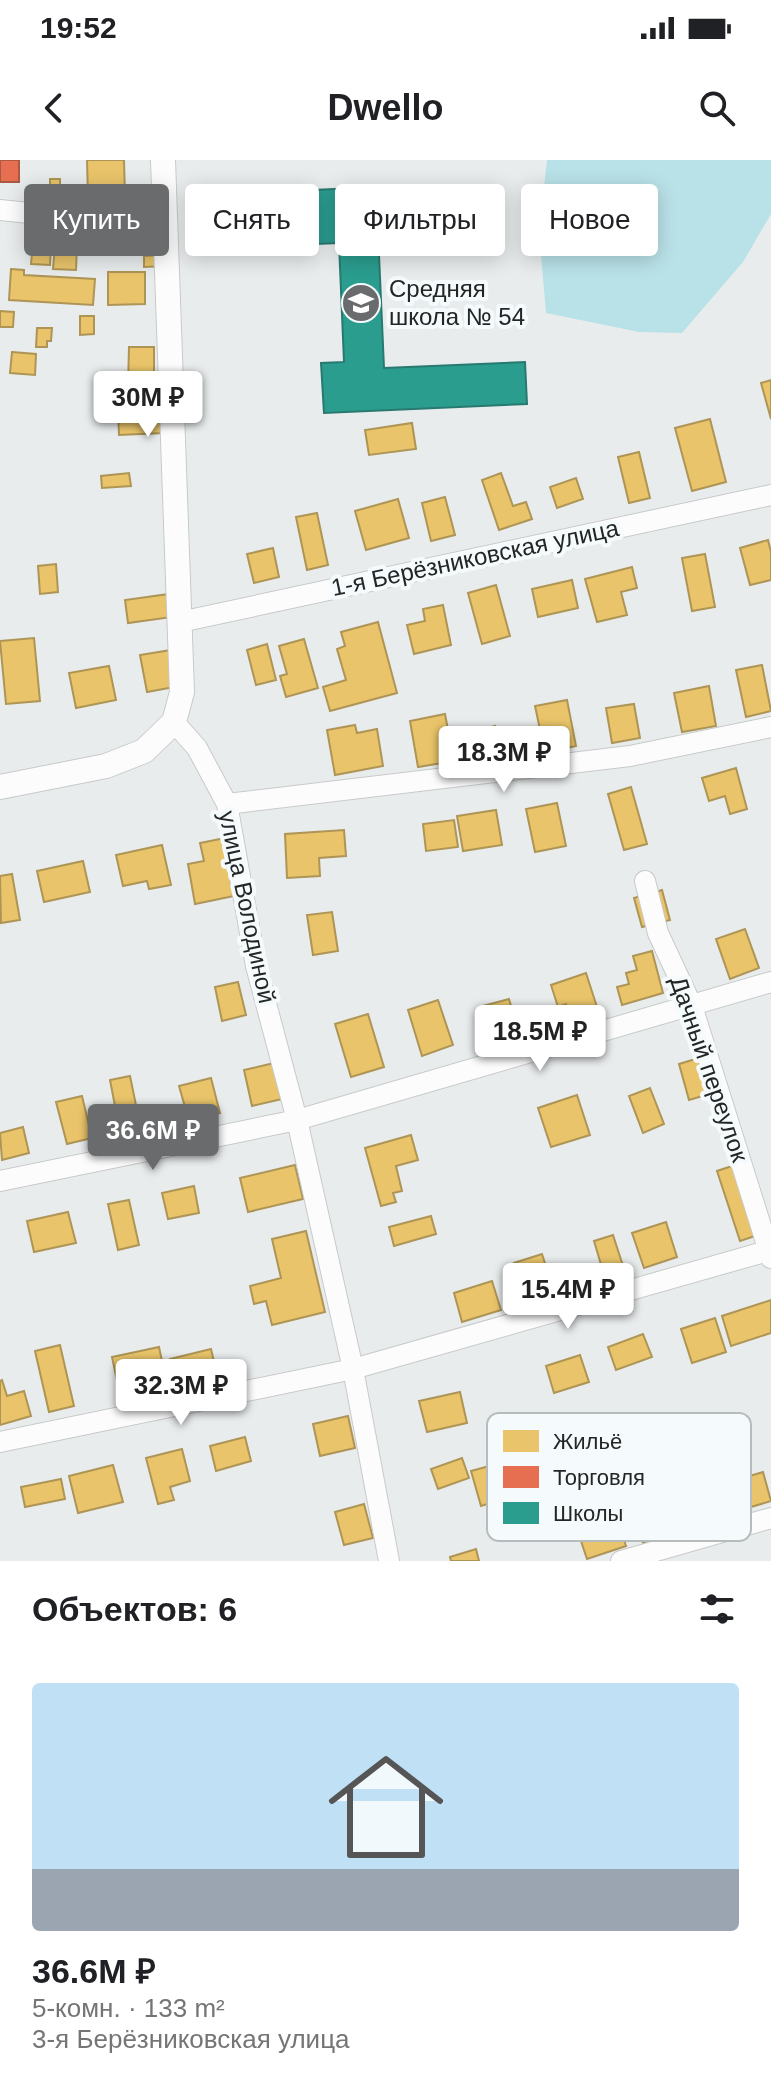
<!DOCTYPE html>
<html lang="ru">
<meta charset="utf-8">
<style>
body{margin:0;font-family:Arial,sans-serif;background:#f2f2f2;color:#202124;height:100vh;display:flex;flex-direction:column;font-size:30px;white-space:nowrap}
*{box-sizing:border-box;margin:0}
p{font-size:26px;color:#757577}
.icon{flex:none;width:44px;height:44px;fill:none;stroke:currentColor;stroke-width:2;stroke-linecap:round;stroke-linejoin:round}
.map{position:relative;height:1401px;overflow:hidden}
.details{display:flex;flex-direction:column;background:#fff;flex:1}
.details>*{flex:none}
.top-card{position:absolute;left:24px;top:24px;width:724px;height:72px;display:flex;gap:16px}
.price{position:absolute;translate:-50% -68px;padding:0 18px;border-radius:8px;background:#fff;color:#222;font-size:26px;line-height:52px;filter:drop-shadow(0 2px 4px #0008)}
.price::after{content:'';position:absolute;left:50%;top:48px;width:24px;height:18px;margin-left:-12px;background:inherit;clip-path:polygon(0 0,100% 0,50% 100%)}
.price.selected{background:#696b6c;color:#fff}
ul{padding:0;list-style:none}
li{display:grid;align-content:center;gap:16px;height:424px;padding:0 32px}
li span{display:grid;place-items:center;height:248px;border-radius:8px;color:#555}
li>.icon{margin-inline-start:auto}
span .icon{width:144px;height:144px;fill:#fffc;stroke-width:1}
li b{font-size:34px}
h2{display:flex;justify-content:space-between;align-items:center;height:96px;padding:0 32px;font-size:34px}
.pill{padding:0 28px;border-radius:8px;background:#fff;box-shadow:0 4px 20px #0003;font-size:28px;line-height:72px}
.pill.selected{background:#696b6c;color:#fff}
.status{display:flex;justify-content:space-between;align-items:center;height:56px;padding:0 40px;background:#fff;direction:ltr}
.status svg{height:22px;fill:currentColor}
header{display:flex;justify-content:space-between;align-items:center;height:104px;padding:0 32px;background:#fff;font-size:36px;font-weight:600}
.map>svg:first-child{display:block}
.green{fill:#b9e2e8}
.homes{fill:#e9c46a;stroke:#ae9556;stroke-width:2}
.shops{fill:#e76f51;stroke:#ac5944;stroke-width:2}
.schools{fill:#2a9d8f;stroke:#287970;stroke-width:2}
.lines{fill:none;stroke-linecap:round;stroke-linejoin:round}
.minor-casing{stroke:#c8caca;stroke-width:22}
.tertiary-casing{stroke:#c8caca;stroke-width:26}
.minor{stroke:#fcfcfc;stroke-width:20}
.tertiary{stroke:#fcfcfc;stroke-width:24}
.labels{text-anchor:middle;stroke-width:8;stroke-linejoin:round;paint-order:stroke}
.poi-label{font-size:24px;fill:#242626;stroke:#f5fbfc;text-anchor:start}
.street-label{font-size:24px;fill:#242626;stroke:#f5fbfc}
.key{fill:#f5fbfc;stroke:#b6bbbc;stroke-width:2}
.key-label{font-size:22px;fill:#242626}
</style>
<div class="status"><b>19:52</b><svg viewBox="0 0 49 12"><path d="M0 12V9h3v3zM5 12V6h3v6zM10 12V3h3v9zM15 12V0h3v12zM26 1h20v11H26zM47 4h2v5h-2z"/></svg></div>
<header><svg class="icon" aria-label="back" viewBox="0 0 24 24"><path d="M15 5l-7 7 7 7"/></svg>Dwello<svg class="icon" aria-label="search" viewBox="0 0 24 24"><circle cx="10" cy="10" r="6"/><path d="M15 15l6 6"/></svg></header>
<div class="map">
<svg width="771" height="1401" viewBox="0 0 771 1401">
<rect width="100%" height="100%" fill="#e9eced"/>
<!-- green -->
<path class="green" d="M547 0H771V54L743 102 682 173 639 172 546 153 539 71Z"/>
<!-- homes -->
<g class="homes">
<path d="M87 0H124L125 37 88 38Z"/>
<path d="M50 19H60V43H43V29L50 28Z"/>
<path d="M33 83 51 84 50 105 31 104Z"/>
<path d="M55 85 77 86 76 110 53 109Z"/>
<path d="M165 95V106L144 107V96Z"/>
<path d="M11 109 24 110V115L95 119 93 145 9 140Z"/>
<path d="M108 112H145V144L108 145Z"/>
<path d="M0 151 14 152 13 167H0Z"/>
<path d="M80 156H94V174L80 175Z"/>
<path d="M37 168H52L51 181H47V187H36Z"/>
<path d="M129 187H154V226H128Z"/>
<path d="M12 192 36 194 35 215 10 213Z"/>
<path d="M771 220V259L761 223Z"/>
<path d="M163 247 164 273 119 275 118 249Z"/>
<path d="M710 259 726 322 692 331 675 268Z"/>
<path d="M412 263 416 289 369 295 365 270Z"/>
<path d="M639 292 650 338 629 343 618 297Z"/>
<path d="M129 313 131 326 102 328 101 316Z"/>
<path d="M501 313 513 346 526 342 532 359 499 370 482 320Z"/>
<path d="M576 318 583 339 557 348 550 327Z"/>
<path d="M445 337 455 375 431 381 422 343Z"/>
<path d="M398 339 409 378 366 390 355 351Z"/>
<path d="M317 353 328 405 307 410 296 357Z"/>
<path d="M768 380 771 392V420L750 425 740 388Z"/>
<path d="M273 388 279 417 254 423 247 394Z"/>
<path d="M705 394 715 447 692 451 682 398Z"/>
<path d="M56 404 58 432 40 434 38 406Z"/>
<path d="M632 407 637 428 621 432 627 455 597 462 585 419Z"/>
<path d="M572 420 578 448 538 457 532 429Z"/>
<path d="M496 425 510 476 482 484 468 433Z"/>
<path d="M169 434 172 457 128 463 125 440Z"/>
<path d="M443 445 451 485 414 494 407 465 425 461 423 449Z"/>
<path d="M378 462 397 533 330 551 323 527 346 520 337 489 345 486 341 472Z"/>
<path d="M34 478 40 541 6 544 0 481Z"/>
<path d="M304 479 318 528 286 537 280 516 287 514 279 486Z"/>
<path d="M267 484 276 520 256 525 247 490Z"/>
<path d="M177 489 185 525 147 532 140 495Z"/>
<path d="M762 505 771 551 746 557 736 510Z"/>
<path d="M109 506 116 540 76 548 69 513Z"/>
<path d="M709 526 716 566 682 572 674 533Z"/>
<path d="M567 540 576 586 545 593 535 546Z"/>
<path d="M634 544 640 578 612 583 606 548Z"/>
<path d="M445 554 454 601 418 607 410 561Z"/>
<path d="M355 565 357 573 377 569 383 606 335 615 327 570Z"/>
<path d="M495 566 501 595 482 599 476 571Z"/>
<path d="M736 608 747 649 730 654 725 636 709 641 702 618Z"/>
<path d="M631 627 647 684 624 690 608 634Z"/>
<path d="M557 643 566 686 535 692 526 649Z"/>
<path d="M496 650 502 685 463 691 457 656Z"/>
<path d="M454 660 458 687 426 691 423 664Z"/>
<path d="M344 670 346 696 319 698 320 716 287 718 285 674Z"/>
<path d="M230 677 235 703 227 704 234 736 195 744 188 704 204 701 200 683Z"/>
<path d="M162 685 171 725 149 729 147 721 123 726 116 695Z"/>
<path d="M83 701 90 732 44 742 37 711Z"/>
<path d="M12 714 20 760 1 763 0 716Z"/>
<path d="M662 730 670 760 642 767 634 738Z"/>
<path d="M332 752 338 791 313 795 307 755Z"/>
<path d="M745 769 759 808 730 819 716 779Z"/>
<path d="M652 791 663 833 622 845 617 827 629 824 626 813 637 810 633 796Z"/>
<path d="M586 813 598 850 571 859 566 844 558 847 551 825Z"/>
<path d="M238 822 246 855 222 861 215 827Z"/>
<path d="M509 839 518 870 493 878 483 846Z"/>
<path d="M438 840 453 885 422 896 408 850Z"/>
<path d="M368 854 384 907 351 917 335 864Z"/>
<path d="M712 894 723 930 689 940 679 904Z"/>
<path d="M274 903 282 939 252 946 244 910Z"/>
<path d="M130 916 137 950 152 948 155 965 120 972 110 920Z"/>
<path d="M211 918 220 953 189 961 179 926Z"/>
<path d="M650 928 664 964 643 973 629 936Z"/>
<path d="M577 935 590 975 551 987 538 948Z"/>
<path d="M82 936 92 978 67 984 56 942Z"/>
<path d="M23 967 29 993 2 1000 0 973Z"/>
<path d="M411 975 418 1000 396 1006 402 1031 393 1033 396 1042 381 1046 365 988Z"/>
<path d="M738 1004 761 1074 740 1081 717 1011Z"/>
<path d="M295 1005 303 1039 248 1052 240 1018Z"/>
<path d="M194 1026 199 1053 168 1059 162 1033Z"/>
<path d="M129 1040 139 1085 118 1090 108 1044Z"/>
<path d="M68 1052 76 1083 34 1092 27 1061Z"/>
<path d="M431 1056 436 1074 394 1086 389 1067Z"/>
<path d="M666 1062 677 1097 644 1108 632 1073Z"/>
<path d="M306 1071 325 1152 272 1165 266 1141 254 1144 250 1126 281 1118 272 1079Z"/>
<path d="M613 1075 625 1112 605 1118 594 1081Z"/>
<path d="M542 1094 556 1137 528 1146 514 1103Z"/>
<path d="M492 1121 501 1150 462 1162 454 1133Z"/>
<path d="M771 1140V1173L731 1186 722 1156Z"/>
<path d="M715 1158 726 1192 692 1203 681 1169Z"/>
<path d="M643 1174 652 1197 616 1210 608 1187Z"/>
<path d="M60 1185 74 1246 49 1252 35 1191Z"/>
<path d="M159 1187 168 1229 121 1239 112 1197Z"/>
<path d="M211 1189 218 1219 177 1229 170 1199Z"/>
<path d="M580 1195 589 1222 554 1233 546 1206Z"/>
<path d="M2 1220 7 1236 24 1231 31 1256 0 1265V1221Z"/>
<path d="M460 1232 467 1263 427 1272 419 1241Z"/>
<path d="M348 1256 355 1288 320 1296 313 1264Z"/>
<path d="M245 1277 251 1301 216 1311 210 1286Z"/>
<path d="M182 1289 190 1321 170 1327 174 1340 158 1344 146 1298Z"/>
<path d="M462 1298 469 1318 438 1329 431 1309Z"/>
<path d="M504 1302 514 1336 481 1346 471 1311Z"/>
<path d="M113 1305 123 1342 78 1353 69 1316Z"/>
<path d="M763 1312 771 1341 714 1358 705 1329Z"/>
<path d="M61 1319 65 1339 25 1347 21 1327Z"/>
<path d="M682 1336 692 1366 643 1383 633 1353Z"/>
<path d="M364 1344 373 1378 344 1385 335 1352Z"/>
<path d="M614 1350 626 1386 587 1399 575 1363Z"/>
<path d="M476 1389 479 1401H451L450 1397Z"/>
</g>
<!-- shops -->
<rect class="shops" x="0" y="0" width="19" height="22"/>
<!-- schools -->
<path class="schools" d="M376 27 384 208 525 202 527 244 324 253 321 203 344 202 339 83 316 84 314 30Z"/>
<g class="lines">
<!-- minor casing -->
<g class="minor-casing">
<g id="minor">
<path d="M0 50 58 56 164 59"/>
<path d="M180 462 771 335"/>
<path d="M174 562 197 588 227 644 256 806 297 960 353 1209 389 1401"/>
<path d="M227 644 630 596 771 567"/>
<path d="M645 721 658 773 692 846 771 1098"/>
<path d="M0 1021 297 960 771 822"/>
<path d="M0 1282 353 1209 771 1090"/>
<path d="M621 1401 771 1358"/>
</g>
</g>
<!-- tertiary casing -->
<g class="tertiary-casing">
<path id="tertiary" d="M0 627 106 606 144 591 174 562 182 532 163 0"/>
</g>
<!-- minor -->
<use href="#minor" class="minor"/>
<!-- tertiary -->
<use href="#tertiary" class="tertiary"/>
</g>
<!-- icons -->
<defs>
<g id="school-disc" transform="scale(2)"><circle r="9.5" fill="#696b6c" stroke="#f5fbfc"/><path d="M0-5L7-2L0 1L-7-2ZM-4 1L0 2.5L4 1V4Q0 6-4 4Z" fill="#fff"/></g>
</defs>
<g fill-rule="evenodd">
<use href="#school-disc" x="361" y="143"/>
</g>
<g class="labels">
<!-- poi labels -->
<g class="poi-label">
<text x="389" y="137">Средняя<tspan x="389" dy="28">школа № 54</tspan></text>
</g>
<!-- street labels -->
<g class="street-label">
<text transform="translate(475 398) rotate(-12)" y="8">1-я Берёзниковская улица</text>
<text transform="translate(247 747) rotate(78)" y="8">улица Володиной</text>
<text transform="translate(709 909) rotate(71)" y="8">Дачный переулок</text>
</g>
</g>
<!-- legend -->
<rect x="487" y="1253" width="264" height="128" rx="12" class="key"/>
<rect x="503" y="1270" width="36" height="22" fill="#e9c46a"/>
<rect x="503" y="1306" width="36" height="22" fill="#e76f51"/>
<rect x="503" y="1342" width="36" height="22" fill="#2a9d8f"/>
<g class="key-label">
<text x="553" y="1289">Жильё</text>
<text x="553" y="1325">Торговля</text>
<text x="553" y="1361">Школы</text>
</g>
</svg>
<b class="price" style="left:148px;top:279px">30M ₽</b>
<b class="price" style="left:504px;top:634px">18.3M ₽</b>
<b class="price" style="left:540px;top:913px">18.5M ₽</b>
<b class="price selected" style="left:153px;top:1012px">36.6M ₽</b>
<b class="price" style="left:568px;top:1171px">15.4M ₽</b>
<b class="price" style="left:181px;top:1267px">32.3M ₽</b>
<div class="top-card">
<a class="pill selected">Купить</a>
<a class="pill">Снять</a>
<a class="pill">Фильтры</a>
<a class="pill">Новое</a>
</div>
</div>
<section class="details">
<h2>Объектов: 6<svg class="icon" aria-label="filters" viewBox="0 0 24 24"><path d="M4 7h16M4 17h16"/><circle cx="9" cy="7" r="2"/><circle cx="15" cy="17" r="2"/></svg></h2>
<ul>
<li><span style="background:linear-gradient(#bfe0f5 75%,#9aa5b1 0)"><svg class="icon" aria-label="home" viewBox="0 0 24 24"><path d="M3 11l9-7 9 7M6 9v11h12V9"/></svg></span><div><b>36.6M ₽</b><p>5-комн. · 133 m²</p><p>3-я Берёзниковская улица</p></div></li>
</ul>
</section>
